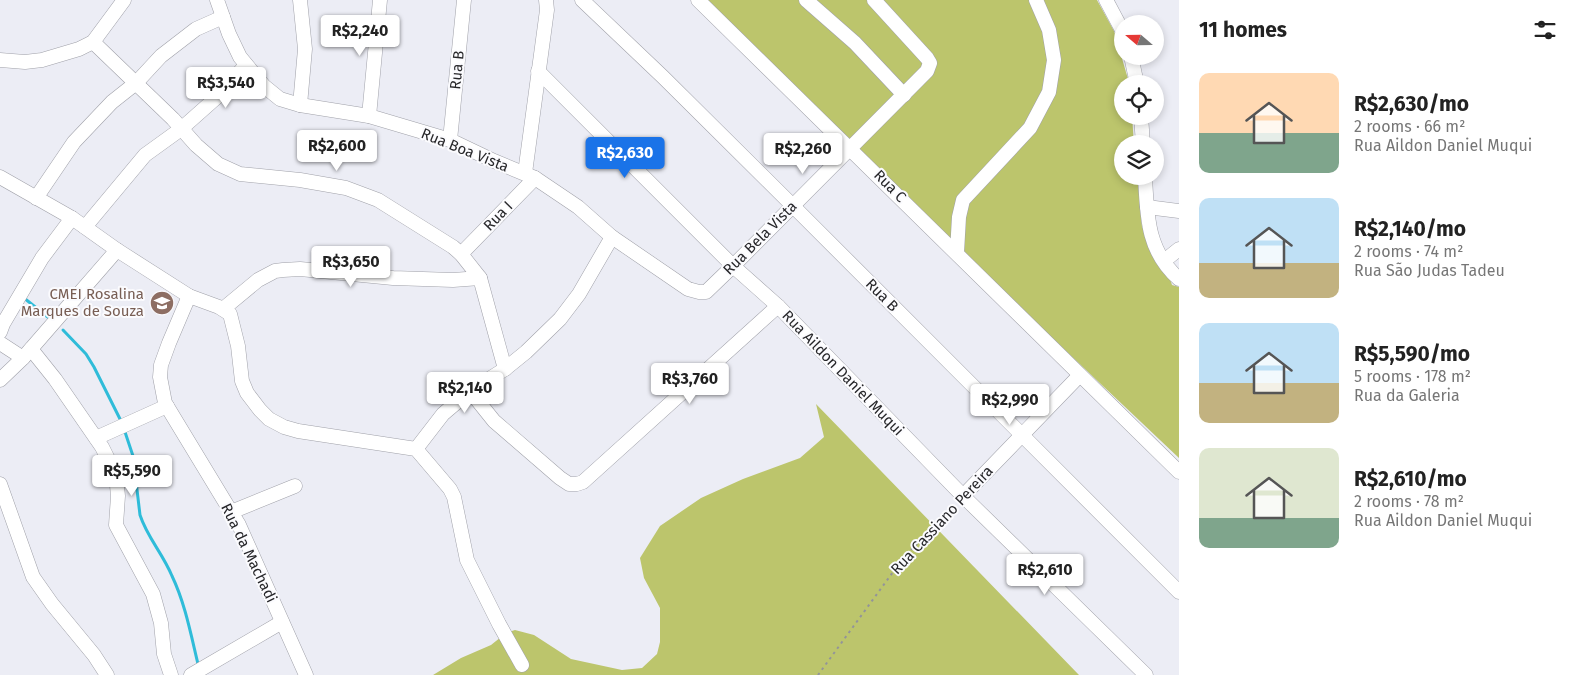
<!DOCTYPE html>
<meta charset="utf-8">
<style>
body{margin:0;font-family:"Fira Sans",sans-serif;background:#f6f6f6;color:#222;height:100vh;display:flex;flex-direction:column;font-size:19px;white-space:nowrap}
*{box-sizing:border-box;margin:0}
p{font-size:16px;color:#767676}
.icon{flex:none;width:28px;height:28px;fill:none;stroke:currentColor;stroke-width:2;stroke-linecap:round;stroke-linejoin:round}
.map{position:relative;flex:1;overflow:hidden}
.drawer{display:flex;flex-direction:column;background:#fff;width:400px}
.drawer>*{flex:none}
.needle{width:32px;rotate:290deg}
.fabs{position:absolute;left:1114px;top:15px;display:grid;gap:10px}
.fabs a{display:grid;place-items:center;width:50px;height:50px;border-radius:50%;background:#fff;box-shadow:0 2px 8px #0003;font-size:25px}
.price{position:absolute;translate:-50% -42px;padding:0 11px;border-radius:5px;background:#fff;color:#222;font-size:16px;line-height:32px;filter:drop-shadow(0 1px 2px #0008)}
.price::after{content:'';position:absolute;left:50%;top:30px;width:15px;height:11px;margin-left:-8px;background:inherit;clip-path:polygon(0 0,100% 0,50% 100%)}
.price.current{background:#1a73e8;color:#fff}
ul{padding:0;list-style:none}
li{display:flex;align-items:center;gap:15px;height:125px;padding:0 20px}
li span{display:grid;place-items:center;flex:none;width:140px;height:100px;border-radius:10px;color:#555}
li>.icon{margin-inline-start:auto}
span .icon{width:60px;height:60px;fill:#fffc;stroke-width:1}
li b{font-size:21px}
h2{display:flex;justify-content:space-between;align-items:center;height:60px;padding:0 20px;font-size:21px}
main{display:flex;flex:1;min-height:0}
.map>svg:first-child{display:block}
.green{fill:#bcc56c}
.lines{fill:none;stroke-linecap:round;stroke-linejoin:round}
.stream{stroke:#2fbcd9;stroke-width:3}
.minor-casing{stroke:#a0a1a9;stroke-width:15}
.path{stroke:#939499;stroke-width:2;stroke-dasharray:2.5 4;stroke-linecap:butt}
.minor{stroke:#fff;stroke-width:14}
.labels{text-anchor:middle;stroke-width:4;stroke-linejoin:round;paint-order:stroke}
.street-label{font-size:15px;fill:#27272a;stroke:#fbfbfe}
.education-label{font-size:15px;fill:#785e54;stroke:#fbfbfe;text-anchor:end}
</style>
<main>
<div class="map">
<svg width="1179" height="675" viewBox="0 0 1179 675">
<rect width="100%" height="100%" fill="#ecedf5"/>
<!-- green -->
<g class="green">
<path d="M704 0H1097L1114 31 1128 79V84H1122V116H1132L1134 144H1122V176H1138L1142 227 1164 261 1172 285 1179 287V458L882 177 885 173 830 124Z"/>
<path d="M816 404 1079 675H433L461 658 491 645 506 633 515 630 534 635 571 659 622 670 642 668 657 654 660 642V608L644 578 640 558 660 526 701 498 743 479 800 458 824 437Z"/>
</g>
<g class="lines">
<!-- stream -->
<g class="stream">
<path d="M24 298 49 318"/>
<path d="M63 330 86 354 94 367 122 423"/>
<path d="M124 429 133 456 140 515C147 537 163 554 172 576 185 603 191 635 198 664"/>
</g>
<!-- minor casing -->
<g class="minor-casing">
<g id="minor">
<path d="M217 0 229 34 240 57 264 86 280 99 300 105 369 116 450 140 494 161 535 178 578 207 612 237 688 289 699 292H706L733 266 927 71 930 63 927 58 874 0"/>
<path d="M582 0 663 77 792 205 1179 592"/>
<path d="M698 0C859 156 1018 315 1179 472"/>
<path d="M806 0 855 43 904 95"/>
<path d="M1106 0 1122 30"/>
<path d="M93 42 173 119 196 145 218 164 240 174 300 180 346 188 378 200 453 247 461 254 480 278 505 369"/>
<path d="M1131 56 1137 84"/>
<path d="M0 60 25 62 42 60 79 49 93 42 124 0"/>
<path d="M538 71 733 266 778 306 963 496 1146 675"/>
<path d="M300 105 305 49 300 0"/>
<path d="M369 116 380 0"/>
<path d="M1141 116 1143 144"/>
<path d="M450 140 464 0"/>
<path d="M525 173 547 10 546 0"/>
<path d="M1145 176C1147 216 1147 251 1179 279"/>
<path d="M0 177 72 218 117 250 189 296 219 307 230 314 238 346 242 381 247 393 260 410 269 419 284 427 298 431 416 449 450 489 454 497 467 560 499 624 522 665"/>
<path d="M36 198 74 142 112 102 136 83 161 56 196 29 223 17"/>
<path d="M1147 207 1179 211"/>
<path d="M85 227 145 155 181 129 217 97 246 65"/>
<path d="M957 252 959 217 963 200 1030 128 1049 92 1054 60 1049 30 1036 0"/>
<path d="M461 254 535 178"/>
<path d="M1164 261 1179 249"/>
<path d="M189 296 169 343 161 365 160 377 165 403 239 525 306 675"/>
<path d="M223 309 258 280 275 271 283 270 300 269 393 278 453 280 480 278"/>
<path d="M0 332 3 324 42 258 72 218"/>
<path d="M0 343 23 358"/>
<path d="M31 349 55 379 102 447 116 475 118 496 116 525 153 594 161 623 164 654 171 675"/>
<path d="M0 380 23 358 117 250"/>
<path d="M470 391 494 421 560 478 569 484H577L583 482 778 306"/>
<path d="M96 438 167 406"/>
<path d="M416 449 443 414 470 391 505 369 526 352 560 319 579 294 612 237"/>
<path d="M0 484 33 577 52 604 94 655 107 675"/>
<path d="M963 496 1079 376"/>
<path d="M231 512 295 486"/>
<path d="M191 675 282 622"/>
</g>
</g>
<!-- path -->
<path class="path" d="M818 675 904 557 956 504"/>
<!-- minor -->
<use href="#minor" class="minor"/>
</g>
<!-- icons -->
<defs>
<g id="school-disc" transform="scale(1.25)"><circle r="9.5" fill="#8d6e63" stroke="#fbfbfe"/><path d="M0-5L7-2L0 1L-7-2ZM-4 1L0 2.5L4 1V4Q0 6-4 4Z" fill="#fff"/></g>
</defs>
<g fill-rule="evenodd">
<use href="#school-disc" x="162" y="303"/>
</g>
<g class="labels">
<!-- street labels -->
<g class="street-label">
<text transform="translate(457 70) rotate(-84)" y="5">Rua B</text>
<text transform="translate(465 150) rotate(22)" y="5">Rua Boa Vista</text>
<text transform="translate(890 186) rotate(45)" y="5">Rua C</text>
<text transform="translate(498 216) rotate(-46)" y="5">Rua I</text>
<text transform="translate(760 238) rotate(-45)" y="5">Rua Bela Vista</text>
<text transform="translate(882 295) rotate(45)" y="5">Rua B</text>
<text transform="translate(843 373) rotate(46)" y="5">Rua Aildon Daniel Muqui</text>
<text transform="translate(942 520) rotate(-47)" y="5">Rua Cassiano Pereira</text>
<text transform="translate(249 553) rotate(64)" y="5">Rua da Machadi</text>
</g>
<!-- education labels -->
<g class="education-label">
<text x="144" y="299">CMEI Rosalina<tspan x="144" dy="17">Marques de Souza</tspan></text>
</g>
</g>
</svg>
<div class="fabs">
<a><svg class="needle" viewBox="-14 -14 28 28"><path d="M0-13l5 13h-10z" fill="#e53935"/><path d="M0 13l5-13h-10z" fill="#767676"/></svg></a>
<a><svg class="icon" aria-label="locate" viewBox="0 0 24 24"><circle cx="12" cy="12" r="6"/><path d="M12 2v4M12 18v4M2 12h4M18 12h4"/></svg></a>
<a><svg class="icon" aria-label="layers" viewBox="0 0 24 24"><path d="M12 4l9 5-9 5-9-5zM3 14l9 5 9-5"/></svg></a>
</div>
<b class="price" style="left:360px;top:57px">R$2,240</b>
<b class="price" style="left:226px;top:109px">R$3,540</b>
<b class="price" style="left:337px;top:172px">R$2,600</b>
<b class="price" style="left:803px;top:175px">R$2,260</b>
<b class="price current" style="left:625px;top:179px">R$2,630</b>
<b class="price" style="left:351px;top:288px">R$3,650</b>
<b class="price" style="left:690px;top:405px">R$3,760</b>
<b class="price" style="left:465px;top:414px">R$2,140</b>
<b class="price" style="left:1010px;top:426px">R$2,990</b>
<b class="price" style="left:132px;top:497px">R$5,590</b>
<b class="price" style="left:1045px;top:596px">R$2,610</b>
</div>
<section class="drawer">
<h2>11 homes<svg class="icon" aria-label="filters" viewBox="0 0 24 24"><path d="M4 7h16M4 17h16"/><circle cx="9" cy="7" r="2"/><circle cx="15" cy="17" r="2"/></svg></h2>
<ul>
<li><span style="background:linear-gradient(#ffd9b3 60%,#7fa58c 0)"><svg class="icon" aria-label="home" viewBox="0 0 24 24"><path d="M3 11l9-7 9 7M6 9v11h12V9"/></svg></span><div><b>R$2,630/mo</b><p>2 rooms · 66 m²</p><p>Rua Aildon Daniel Muqui</p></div></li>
<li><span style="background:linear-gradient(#bfe0f5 65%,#c2b280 0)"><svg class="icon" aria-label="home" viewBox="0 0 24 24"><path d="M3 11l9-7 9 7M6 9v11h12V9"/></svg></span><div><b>R$2,140/mo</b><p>2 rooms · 74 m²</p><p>Rua São Judas Tadeu</p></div></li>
<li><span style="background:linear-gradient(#bfe0f5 60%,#c2b280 0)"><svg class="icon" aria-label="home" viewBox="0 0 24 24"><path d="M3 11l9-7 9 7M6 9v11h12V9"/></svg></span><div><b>R$5,590/mo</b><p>5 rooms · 178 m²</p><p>Rua da Galeria</p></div></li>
<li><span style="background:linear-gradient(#dfe7d0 70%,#7fa58c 0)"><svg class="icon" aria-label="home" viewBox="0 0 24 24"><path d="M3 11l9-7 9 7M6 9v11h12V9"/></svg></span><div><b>R$2,610/mo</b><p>2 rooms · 78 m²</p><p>Rua Aildon Daniel Muqui</p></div></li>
</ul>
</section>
</main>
